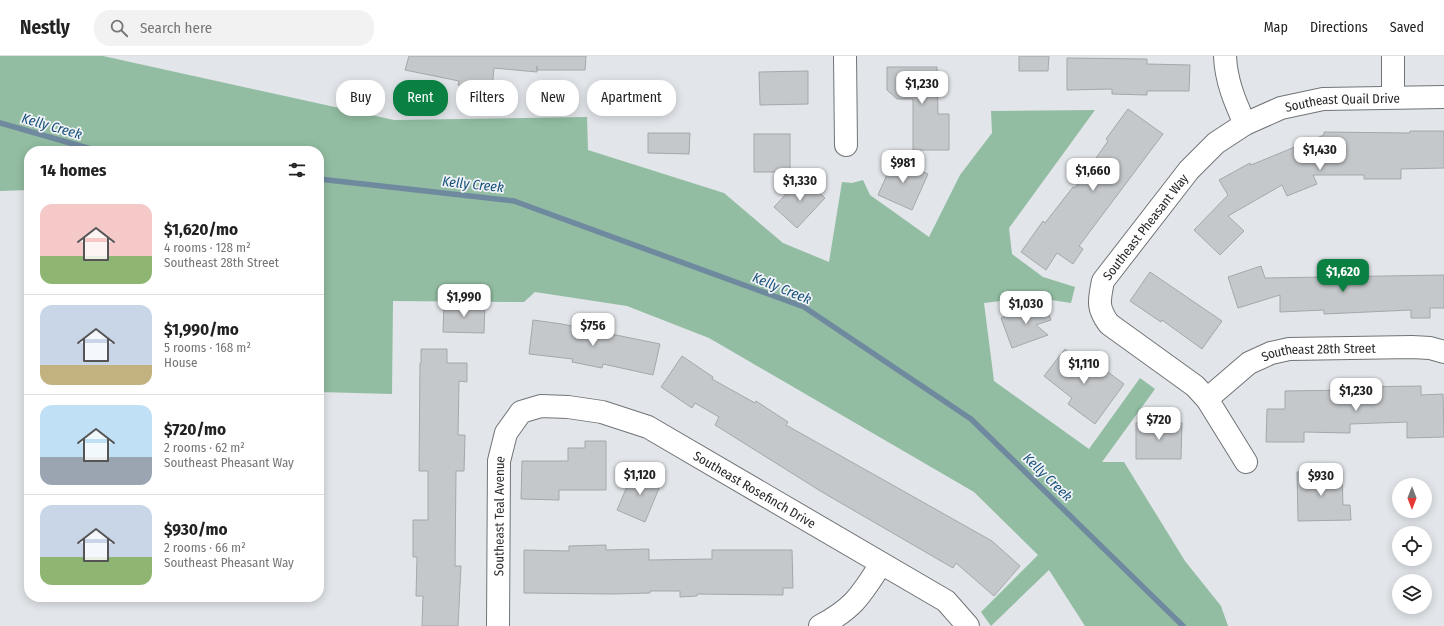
<!DOCTYPE html>
<meta charset="utf-8">
<style>
body{margin:0;font-family:"Fira Sans Condensed",sans-serif;background:#f2f2f2;color:#222;height:100vh;display:flex;flex-direction:column;font-size:15px;white-space:nowrap}
*{box-sizing:border-box;margin:0}
p{font-size:13px;color:#767676}
.icon{flex:none;width:22px;height:22px;fill:none;stroke:currentColor;stroke-width:2;stroke-linecap:round;stroke-linejoin:round}
.map{position:relative;flex:1;overflow:hidden}
.drawer{position:absolute;left:24px;top:90px;width:300px;height:456px;display:flex;flex-direction:column;background:#fff;border-radius:16px;box-shadow:0 2px 10px #0003}
.drawer>*{flex:none}
.banner{position:absolute;left:336px;top:24px;width:380px;height:36px;display:flex;gap:8px}
.needle{width:26px;rotate:180deg}
.controls{position:absolute;left:1392px;top:422px;display:grid;gap:8px}
.controls a{display:grid;place-items:center;width:40px;height:40px;border-radius:50%;background:#fff;box-shadow:0 2px 10px #0003;font-size:20px}
.price{position:absolute;translate:-50% -34px;padding:0 9px;border-radius:8px;background:#fff;color:#222;font-size:13px;line-height:26px;filter:drop-shadow(0 1px 2px #0008)}
.price::after{content:'';position:absolute;left:50%;top:24px;width:12px;height:9px;margin-left:-6px;background:inherit;clip-path:polygon(0 0,100% 0,50% 100%)}
.price.selected{background:#0b8043;color:#fff}
ul{padding:0;list-style:none}
li{display:flex;align-items:center;gap:12px;height:100px;padding:0 16px}
li+li{border-top:1px solid #e0e0e0}
li span{display:grid;place-items:center;flex:none;width:112px;height:80px;border-radius:12px;color:#555}
li>.icon{margin-inline-start:auto}
span .icon{width:48px;height:48px;fill:#fffc;stroke-width:1}
li b{font-size:17px}
h2{display:flex;justify-content:space-between;align-items:center;height:48px;padding:0 16px;font-size:17px}
.chip{padding:0 14px;border-radius:16px;background:#fff;box-shadow:0 2px 10px #0003;font-size:14px;line-height:36px}
.chip.selected{background:#0b8043;color:#fff}
header{display:flex;align-items:center;gap:24px;box-sizing:border-box;height:56px;padding:0 20px;background:#fff;border-bottom:1px solid #e0e0e0}
header strong{font-size:19px}
nav{display:flex;gap:22px;margin-inline-start:auto;font-size:14px}
.search{width:280px;height:36px;background:#f2f2f2;display:flex;align-items:center;gap:10px;box-sizing:border-box;padding:0 14px;border-radius:16px;color:#767676;font-size:15px}
.map>svg:first-child{display:block}
.forest{fill:#92bda2}
.lines{fill:none;stroke-linecap:round;stroke-linejoin:round}
.stream{stroke:#6f899f;stroke-width:5.5}
.building{fill:#c5c8cb;stroke:#a5a8ab}
.minor-casing{stroke:#717476;stroke-width:24}
.minor{stroke:#fff;stroke-width:22}
.labels{text-anchor:middle;stroke-width:3.5;stroke-linejoin:round;paint-order:stroke}
.street-label{font-size:13px;fill:#272829;stroke:#f0f3f6}
.water-label{font-size:14px;font-style:italic;fill:#18517b;stroke:#f0f3f6}
</style>
<header>
<strong>Nestly</strong>
<div class="search"><svg class="icon" aria-label="search" viewBox="0 0 24 24"><circle cx="10" cy="10" r="6"/><path d="M15 15l6 6"/></svg>Search here</div>
<nav><a>Map</a><a>Directions</a><a>Saved</a></nav>
</header>
<div class="map">
<svg width="1444" height="570" viewBox="0 0 1444 570">
<rect width="100%" height="100%" fill="#e2e5e9"/>
<!-- forest -->
<path class="forest" d="M0 0H103L394 64 587 61 588 94 724 137 783 187 829 206 842 126 852 127 863 124 870 139 929 181 960 119 992 77 991 55 1095 54 1009 172 1012 198 1043 221 1075 231 1071 247 1032 241 984 247 994 325 1089 393 1140 322 1155 333 1102 406H1124L1185 505 1221 550 1228 570H1085L1049 514 991 570 981 556 1038 499 974 436 709 282 627 250 535 236 524 246 393 245 392 338 319 336V95H29V134L0 135Z"/>
<g class="lines">
<!-- stream -->
<g class="stream">
<path d="M0 67 98 95"/>
<path d="M319 123 514 145 804 251 971 363 1183 570"/>
</g>
</g>
<!-- building -->
<g class="building">
<path d="M409 0H586L585 14H537V10V16L494 12 492 33 458 29 459 25 405 14Z"/>
<path d="M1019 0H1049L1048 15H1019Z"/>
<path d="M1067 2 1147 3V8L1190 9 1189 35H1147V39L1112 38V33L1067 34Z"/>
<path d="M887 11H937L938 58H949V94H913V43H897L887 34Z"/>
<path d="M808 15V48L760 49 759 16Z"/>
<path d="M1128 53 1163 78 1079 190 1083 193 1073 208 1057 197 1046 214 1021 196 1043 165 1045 167 1073 131 1075 132 1108 85 1106 83Z"/>
<path d="M1410 75H1444V112L1401 113V123H1364V119H1313L1317 128 1287 140 1282 129 1228 160 1244 175 1220 199 1194 174 1228 139 1219 124 1250 107 1251 109 1324 79V76L1410 77Z"/>
<path d="M648 77H690L689 98 648 97Z"/>
<rect x="754" y="78" width="36" height="38"/>
<path d="M894 103 928 118 912 154 878 139Z"/>
<path d="M802 121 825 142 797 172 774 151Z"/>
<path d="M1261 210 1265 222 1444 219V252H1430V262H1411V254L1324 258V254L1280 256V239L1238 252 1228 221Z"/>
<path d="M1150 216 1222 265 1202 293 1162 264 1161 266 1130 245Z"/>
<path d="M1044 246 1051 264 1036 269 1048 279 1012 292 1001 262Z"/>
<path d="M444 247H485L484 277 443 276Z"/>
<path d="M533 264 562 268 660 288 653 319 603 308 602 312 572 306 573 303 529 298Z"/>
<path d="M421 293H447V307H467V326L459 325 458 379H465L464 415H456L455 510H461L458 570H422L423 540H416L417 501H413V464H428V415H419L420 307H421Z"/>
<path d="M1065 293 1092 315 1097 308 1124 328 1095 368 1068 348 1072 342 1044 320Z"/>
<path d="M682 300 713 321 712 323 755 347 756 345 788 366 786 369 992 485 1020 510 994 540 956 507 953 512 822 436 715 369 719 361 695 347 692 352 661 331Z"/>
<path d="M1421 330V339L1443 338 1444 381 1407 382V366L1350 368V377L1304 376V386H1266L1267 353H1285V335L1355 334V331Z"/>
<path d="M1136 367H1182L1181 403H1136Z"/>
<path d="M585 385H606V434H559V444L521 443 522 405H568V392H585Z"/>
<path d="M634 414 662 425 645 466 617 454Z"/>
<path d="M1342 415 1343 449H1350L1351 464 1298 465 1297 416Z"/>
<path d="M606 489V494L649 493V504L712 503V494H792L793 532H783V539L697 538V540L680 541V535H650V537L613 538 524 537V494L569 495V490Z"/>
</g>
<g class="lines">
<!-- minor casing -->
<g class="minor-casing">
<g id="minor">
<path d="M845 0 846 89"/>
<path d="M1225 0C1226 25 1235 46 1245 68"/>
<path d="M1393 0V41"/>
<path id="s1" d="M1207 343 1249 307 1271 297 1289 293 1412 291 1430 292 1444 296"/>
<path id="s2" d="M1246 406 1207 343 1195 330 1109 268C1097 252 1099 245 1103 225L1189 114 1216 87 1245 68 1281 52 1323 43 1444 41"/>
<path id="s3" d="M498 570 499 405 506 377 521 356 541 350 568 351 602 356 648 371 946 545 968 570"/>
<path d="M820 570C854 552 861 539 881 508"/>
</g>
</g>
<!-- minor -->
<use href="#minor" class="minor"/>
</g>
<g class="labels">
<!-- street labels -->
<g class="street-label">
<text dy="5" stroke="none"><textPath href="#s2" startOffset="558">Southeast Quail Drive</textPath></text>
<text dy="5" stroke="none"><textPath href="#s2" startOffset="312">Southeast Pheasant Way</textPath></text>
<text dy="5" stroke="none"><textPath href="#s1" startOffset="127">Southeast 28th Street</textPath></text>
<text dy="5" stroke="none"><textPath href="#s3" startOffset="474">Southeast Rosefinch Drive</textPath></text>
<text dy="5" stroke="none"><textPath href="#s3" startOffset="110">Southeast Teal Avenue</textPath></text>
</g>
<!-- water labels -->
<g class="water-label">
<text transform="translate(52 70) rotate(16)" y="5">Kelly Creek</text>
<text transform="translate(473 128) rotate(6)" y="5">Kelly Creek</text>
<text transform="translate(782 232) rotate(22)" y="5">Kelly Creek</text>
<text transform="translate(1048 421) rotate(44)" y="5">Kelly Creek</text>
</g>
</g>
</svg>
<div class="controls">
<a><svg class="needle" viewBox="-14 -14 28 28"><path d="M0-13l5 13h-10z" fill="#e53935"/><path d="M0 13l5-13h-10z" fill="#767676"/></svg></a>
<a><svg class="icon" aria-label="locate" viewBox="0 0 24 24"><circle cx="12" cy="12" r="6"/><path d="M12 2v4M12 18v4M2 12h4M18 12h4"/></svg></a>
<a><svg class="icon" aria-label="layers" viewBox="0 0 24 24"><path d="M12 4l9 5-9 5-9-5zM3 14l9 5 9-5"/></svg></a>
</div>
<b class="price" style="left:922px;top:49px">$1,230</b>
<b class="price" style="left:1320px;top:115px">$1,430</b>
<b class="price" style="left:903px;top:128px">$981</b>
<b class="price" style="left:1093px;top:136px">$1,660</b>
<b class="price" style="left:800px;top:146px">$1,330</b>
<b class="price selected" style="left:1343px;top:237px">$1,620</b>
<b class="price" style="left:464px;top:262px">$1,990</b>
<b class="price" style="left:1026px;top:269px">$1,030</b>
<b class="price" style="left:593px;top:291px">$756</b>
<b class="price" style="left:1084px;top:329px">$1,110</b>
<b class="price" style="left:1356px;top:356px">$1,230</b>
<b class="price" style="left:1159px;top:385px">$720</b>
<b class="price" style="left:640px;top:440px">$1,120</b>
<b class="price" style="left:1321px;top:441px">$930</b>
<div class="banner">
<a class="chip">Buy</a>
<a class="chip selected">Rent</a>
<a class="chip">Filters</a>
<a class="chip">New</a>
<a class="chip">Apartment</a>
</div>
<section class="drawer">
<h2>14 homes<svg class="icon" aria-label="filters" viewBox="0 0 24 24"><path d="M4 7h16M4 17h16"/><circle cx="9" cy="7" r="2"/><circle cx="15" cy="17" r="2"/></svg></h2>
<ul>
<li><span style="background:linear-gradient(#f6c9c9 65%,#8fb573 0)"><svg class="icon" aria-label="home" viewBox="0 0 24 24"><path d="M3 11l9-7 9 7M6 9v11h12V9"/></svg></span><div><b>$1,620/mo</b><p>4 rooms · 128 m²</p><p>Southeast 28th Street</p></div></li>
<li><span style="background:linear-gradient(#c9d6e8 75%,#c2b280 0)"><svg class="icon" aria-label="home" viewBox="0 0 24 24"><path d="M3 11l9-7 9 7M6 9v11h12V9"/></svg></span><div><b>$1,990/mo</b><p>5 rooms · 168 m²</p><p>House</p></div></li>
<li><span style="background:linear-gradient(#bfe0f5 65%,#9aa5b1 0)"><svg class="icon" aria-label="home" viewBox="0 0 24 24"><path d="M3 11l9-7 9 7M6 9v11h12V9"/></svg></span><div><b>$720/mo</b><p>2 rooms · 62 m²</p><p>Southeast Pheasant Way</p></div></li>
<li><span style="background:linear-gradient(#c9d6e8 65%,#8fb573 0)"><svg class="icon" aria-label="home" viewBox="0 0 24 24"><path d="M3 11l9-7 9 7M6 9v11h12V9"/></svg></span><div><b>$930/mo</b><p>2 rooms · 66 m²</p><p>Southeast Pheasant Way</p></div></li>
</ul>
</section>
</div>
